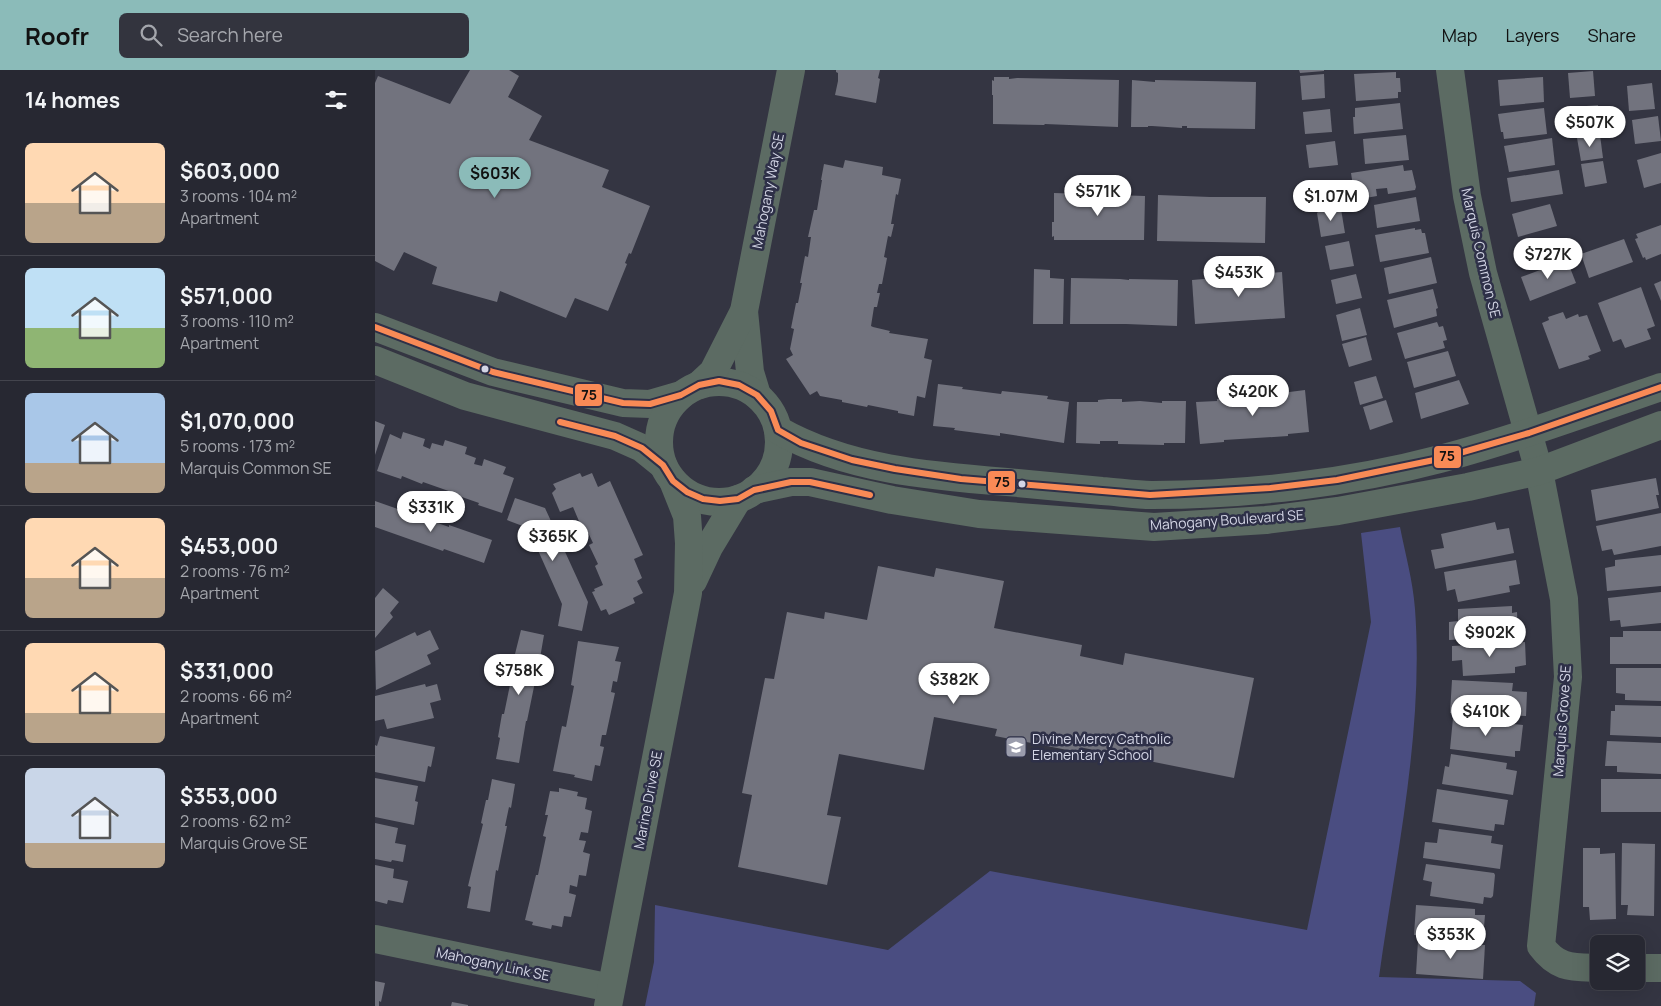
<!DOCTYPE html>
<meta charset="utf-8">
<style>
body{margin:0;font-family:Manrope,sans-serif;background:#33343e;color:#f1f3f6;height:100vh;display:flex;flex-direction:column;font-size:19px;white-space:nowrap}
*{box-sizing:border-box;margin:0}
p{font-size:16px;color:#a4a6ac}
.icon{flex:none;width:28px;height:28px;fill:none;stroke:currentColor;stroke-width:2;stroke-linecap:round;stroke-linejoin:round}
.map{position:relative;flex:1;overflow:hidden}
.details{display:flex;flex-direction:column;background:#272832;width:375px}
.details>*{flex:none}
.fabs{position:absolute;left:1215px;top:865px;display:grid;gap:10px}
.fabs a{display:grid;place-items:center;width:55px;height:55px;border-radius:8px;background:#272832;box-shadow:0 5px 20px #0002,0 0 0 1px #43444d;font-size:25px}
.price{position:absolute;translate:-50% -42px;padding:0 11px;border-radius:18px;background:#fff;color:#222;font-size:16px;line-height:32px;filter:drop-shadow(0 1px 2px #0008)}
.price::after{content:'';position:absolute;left:50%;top:30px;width:15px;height:11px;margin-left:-8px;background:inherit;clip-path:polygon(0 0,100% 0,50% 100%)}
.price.current{background:#8bbbb9;color:#111}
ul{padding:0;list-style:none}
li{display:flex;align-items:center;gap:15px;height:125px;padding:0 25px}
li+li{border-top:1px solid #43444d}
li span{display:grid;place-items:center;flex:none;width:140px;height:100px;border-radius:8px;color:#555}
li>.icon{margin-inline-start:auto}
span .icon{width:60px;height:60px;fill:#fffc;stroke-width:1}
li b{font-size:21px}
h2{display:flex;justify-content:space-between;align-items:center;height:60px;padding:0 25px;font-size:21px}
header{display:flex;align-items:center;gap:30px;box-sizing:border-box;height:70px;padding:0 25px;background:#8bbbb9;color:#111}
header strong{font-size:24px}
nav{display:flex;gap:28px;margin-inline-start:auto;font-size:18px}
.search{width:350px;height:45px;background:#33343e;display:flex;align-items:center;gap:12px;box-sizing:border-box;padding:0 18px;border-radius:8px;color:#a4a6ac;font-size:19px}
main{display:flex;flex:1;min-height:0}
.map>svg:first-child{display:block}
.green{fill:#4a4d81}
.building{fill:#72737e}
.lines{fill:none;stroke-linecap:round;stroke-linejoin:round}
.minor{stroke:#5c6b63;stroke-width:28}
.bus-1-casing{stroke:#2e3048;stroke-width:10}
.bus-1{stroke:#f98a56;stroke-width:6}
.bus-dot{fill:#d3d5e5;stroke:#2e3048;stroke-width:2}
.labels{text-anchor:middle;stroke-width:5;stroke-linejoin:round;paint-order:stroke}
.street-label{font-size:14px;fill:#d3d5e5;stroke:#2e3048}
.poi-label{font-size:14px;fill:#d3d5e5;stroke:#2e3048;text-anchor:start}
.line-badge{stroke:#2e3048;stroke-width:2}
.pale-badge-label{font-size:14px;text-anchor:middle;font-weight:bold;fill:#111}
</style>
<header>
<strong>Roofr</strong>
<div class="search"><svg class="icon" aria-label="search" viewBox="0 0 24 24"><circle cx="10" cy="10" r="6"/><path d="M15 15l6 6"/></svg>Search here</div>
<nav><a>Map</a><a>Layers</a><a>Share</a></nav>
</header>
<main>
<section class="details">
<h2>14 homes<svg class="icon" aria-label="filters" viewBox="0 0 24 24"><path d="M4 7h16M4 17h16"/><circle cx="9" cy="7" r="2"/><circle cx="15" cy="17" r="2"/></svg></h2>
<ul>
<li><span style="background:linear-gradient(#ffd9b3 60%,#b9a48a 0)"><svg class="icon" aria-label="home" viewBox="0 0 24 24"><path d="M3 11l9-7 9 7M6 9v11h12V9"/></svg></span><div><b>$603,000</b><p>3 rooms · 104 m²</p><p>Apartment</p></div></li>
<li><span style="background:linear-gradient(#bfe0f5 60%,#8fb573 0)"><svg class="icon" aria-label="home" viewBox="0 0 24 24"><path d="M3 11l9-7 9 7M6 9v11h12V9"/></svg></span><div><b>$571,000</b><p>3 rooms · 110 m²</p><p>Apartment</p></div></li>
<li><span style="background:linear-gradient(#a9c7e8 70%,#b9a48a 0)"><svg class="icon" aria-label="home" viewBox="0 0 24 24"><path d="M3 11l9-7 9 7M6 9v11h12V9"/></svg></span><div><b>$1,070,000</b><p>5 rooms · 173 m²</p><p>Marquis Common SE</p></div></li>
<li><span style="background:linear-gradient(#ffd9b3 60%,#b9a48a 0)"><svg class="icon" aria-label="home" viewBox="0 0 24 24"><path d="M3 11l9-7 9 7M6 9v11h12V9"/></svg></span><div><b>$453,000</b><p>2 rooms · 76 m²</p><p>Apartment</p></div></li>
<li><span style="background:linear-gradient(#ffd9b3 70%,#b9a48a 0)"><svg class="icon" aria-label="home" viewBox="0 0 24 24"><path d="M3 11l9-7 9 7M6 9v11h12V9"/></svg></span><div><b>$331,000</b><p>2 rooms · 66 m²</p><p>Apartment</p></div></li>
<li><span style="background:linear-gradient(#c9d6e8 75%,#b9a48a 0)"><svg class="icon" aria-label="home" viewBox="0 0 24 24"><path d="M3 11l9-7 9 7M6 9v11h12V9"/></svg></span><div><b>$353,000</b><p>2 rooms · 62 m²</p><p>Marquis Grove SE</p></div></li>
</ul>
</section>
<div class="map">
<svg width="1286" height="936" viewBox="0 0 1286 936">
<rect width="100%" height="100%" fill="#343542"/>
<!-- green -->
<path class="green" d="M1025 457C1030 483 1038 511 1040 539 1049 662 1021 785 1004 907L1145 911 1161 923 1159 936H270L279 892 280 835 513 880 615 801 932 860 996 552 986 463Z"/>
<!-- building -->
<g class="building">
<path d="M95 0H134L144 6 133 27 167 46 154 70 234 100 227 117 275 136 256 184 254 183 250 193 252 194 233 241 200 228 191 248 125 221 122 232 57 214 62 197 29 182 19 201 0 191V13L3 6 75 34Z"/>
<path d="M461 0H505L503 8 505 9 501 33 460 25 463 11V3L461 2Z"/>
<path d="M924 0H949V1L925 3Z"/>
<path d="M1218 1 1220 26 1195 28 1193 3Z"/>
<path d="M1021 2V8H1025L1026 22H1023V28L981 31 979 4Z"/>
<path d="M949 4 950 28 927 30 925 6Z"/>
<path d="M619 7H634V9L642 8 744 10 743 57 670 54 669 55 618 54V25H617V10L619 11Z"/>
<path d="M1168 7 1169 32 1125 36 1123 10Z"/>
<path d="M757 10 780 12V10L881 12 880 59 812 58V56H807V58L777 56H773V57H756Z"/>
<path d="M1277 13 1280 39 1254 41 1252 16Z"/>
<path d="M1025 33 1028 59 979 64 978 47H980V38Z"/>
<path d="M1223 35 1225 57 1202 60 1200 37Z"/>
<path d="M1169 38 1172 64 1129 69 1128 62H1126L1123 44Z"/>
<path d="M955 39 957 62 930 64 928 42Z"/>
<path d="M1283 46 1286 71 1260 74 1257 50Z"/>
<path d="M1031 65 1034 90 990 94 988 69Z"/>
<path d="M1225 65 1228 88 1206 91 1202 68Z"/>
<path d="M1177 68 1180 95 1134 102 1129 76Z"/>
<path d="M960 71 963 95 934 98 931 75Z"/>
<path d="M1286 83V113L1269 118 1262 90Z"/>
<path d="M470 90 508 97 507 105 526 109 523 125 521 124 516 154H519L516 167 513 166 509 187 512 188 507 214H504L502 223H505L502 237H499L496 256 498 257 515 261 514 263 553 269 549 288 557 290 550 328 542 326 539 346 523 343V341L493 335 492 337 467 332V330L445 326 442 321 435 325 411 289 418 285 415 279 419 259 416 258 421 233H423L427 213H425L430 186 433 187 436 167H433L439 140H442L447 110H446L449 94 468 98Z"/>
<path d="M1228 91 1232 113 1210 117 1206 94Z"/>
<path d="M1028 95 1029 101 1037 100 1041 117 1040 120 1013 124 1012 118 1001 119 1002 126 985 129 983 115 978 116 976 103Z"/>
<path d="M1184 100 1188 124 1136 132 1132 108Z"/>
<path d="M679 123 770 126 769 170H679V166L677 167V152H679Z"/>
<path d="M783 125 835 127H891L890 173 782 171Z"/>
<path d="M1041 127 1045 151 1002 158 999 135Z"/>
<path d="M1175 134 1182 156 1143 167 1137 144Z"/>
<path d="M954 137 955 140 966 139 970 163 946 167 942 143 943 142V139Z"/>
<path d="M1286 155V184L1271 190 1270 187 1268 188 1260 169 1263 168 1261 164Z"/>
<path d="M1040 158V160L1046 159 1047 163H1050L1054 183 1005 192 1000 165Z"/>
<path d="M1249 169 1258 192 1214 208 1206 184Z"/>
<path d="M974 171 979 196 955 200 950 176Z"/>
<path d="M1056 187 1062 213 1014 224 1009 198Z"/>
<path d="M1192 190 1201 213 1155 231 1146 207Z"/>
<path d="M659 199 675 200V208L689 209 688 254H658Z"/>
<path d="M907 202 910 248 820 254 817 210Z"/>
<path d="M981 204 987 228 961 234 956 210Z"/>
<path d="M696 208 745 209 754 210V209L803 210 802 256 751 254H695Z"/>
<path d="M1286 211V231L1279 214Z"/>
<path d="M1266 217 1280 256 1272 259 1276 269 1250 278 1246 269 1238 272 1223 233Z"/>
<path d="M1058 219 1063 238 1061 239 1062 246 1019 258 1012 230Z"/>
<path d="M985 238 992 265 967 271 961 245Z"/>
<path d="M1188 242 1191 249 1203 244 1204 247 1212 245 1226 281 1213 286 1215 289 1184 299 1167 253 1174 250 1173 247Z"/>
<path d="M1062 252 1064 257 1068 256 1072 270 1068 271 1070 278 1030 289 1022 263Z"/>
<path d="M991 267 997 290 974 297 967 274Z"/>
<path d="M1073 281 1081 306 1039 318 1032 292Z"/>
<path d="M1001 306 1008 328 985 335 979 312Z"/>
<path d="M1084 310 1094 334 1046 349 1040 323Z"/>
<path d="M563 314 588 317 587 319 595 320 626 324 627 321 673 326 672 329 694 332 689 373 625 363V366L579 360 580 358 558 356Z"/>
<path d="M930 320 934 362 913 364V366L849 370V372L825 374 821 332 842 331V329L852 327 866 325 867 328Z"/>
<path d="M733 329H747V332L765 331 787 333V331H811L810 373H789V375L743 374V371H725V374L701 373 702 332H723V330Z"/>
<path d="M1011 330 1018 352 995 360 988 337Z"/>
<path d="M0 351 10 355 0 385Z"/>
<path d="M28 362 50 369 48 376 55 379 57 373 68 376 70 370 92 377 90 384 101 388 99 394 107 396 109 389 131 397 128 404 139 408 127 443 103 435 104 433 84 426 85 425 48 412 47 414 27 406 26 409 2 401 15 364 26 369Z"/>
<path d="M205 403 207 407 217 403 223 417 235 411 268 485 259 489 267 508 262 511 268 523 258 528 260 533 234 545 231 539 226 541 217 522 220 521 219 519 228 515 220 496 223 494 214 475 218 473 210 456H206L198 437 185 442 177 423 181 419 178 414Z"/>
<path d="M1281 408 1284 425H1281L1284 438 1221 451 1216 420Z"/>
<path d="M140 428 170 438 213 532 207 561 183 556 187 534 153 458 132 450Z"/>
<path d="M0 431 74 457V455L117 470 109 493 69 479 68 481 0 457Z"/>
<path d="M1286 443V476L1239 485 1237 479 1227 481 1221 456Z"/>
<path d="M1120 452 1122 460 1134 458 1139 483 1060 499 1056 480 1069 478 1066 464Z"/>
<path d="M1286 485V516L1232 521 1230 498 1240 496V490Z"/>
<path d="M1141 490 1145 514 1134 516 1135 522 1083 532 1080 519 1072 521 1069 502Z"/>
<path d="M503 496 559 507 561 498 629 511 619 558 707 575 705 586 748 595 750 583 879 608 859 708 709 678 708 683 620 666 622 659 559 647 549 700 464 684 452 745 466 747 452 815 363 797 377 725 367 723 390 608 399 609 412 542 449 549 450 542 492 550Z"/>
<path d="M8 518 24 532 15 543 18 547 0 568V528Z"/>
<path d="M1286 522V553L1246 557 1245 550 1235 551 1233 528Z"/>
<path d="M1137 536V543L1142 542 1143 566 1074 570V552L1083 551V539Z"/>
<path d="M55 560 64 579 52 585 56 594 1 620 0 581 40 562 42 566Z"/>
<path d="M146 560 169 565 165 588H163L160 606 161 607 152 651H151L144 693 121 689 125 668 123 667 127 644H129L137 605 135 604Z"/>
<path d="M1248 561H1286V594H1235V567H1248Z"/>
<path d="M203 571 244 577 240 591 246 592 242 612 238 611 236 622 240 623 231 665H227L225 676 229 677 225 696 220 695 217 711 199 707 200 705 178 701 187 656 191 657 199 616 196 615Z"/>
<path d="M1150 572 1151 595 1140 597V603L1088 606 1087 590 1077 591V576Z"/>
<path d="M1241 598H1286V631L1250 630V624L1241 623Z"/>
<path d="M1077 610 1138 613 1137 621 1152 622 1151 646 1075 643Z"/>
<path d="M50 614 51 617 62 614 66 630 55 633 59 648 12 659 9 649 0 651V626Z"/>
<path d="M1240 635 1286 636V667L1235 665 1236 641H1240Z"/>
<path d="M1078 648 1148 655 1145 681H1140V687L1075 679Z"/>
<path d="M5 666 60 677 56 697 53 696 50 712 0 702V675L2 676Z"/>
<path d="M1232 671 1286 673V704L1242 702V696H1230Z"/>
<path d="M1076 684 1132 693 1131 699 1142 701 1138 725 1067 714 1070 696 1074 697Z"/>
<path d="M0 708 43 716 40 731 43 732 39 755 0 747Z"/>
<path d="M117 709 140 714 136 738 134 737 130 756H132L123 801 121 800 115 842 92 838 96 817 93 816 108 754 106 753 111 730H113Z"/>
<rect x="1226" y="709" width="60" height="33"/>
<path d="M184 718 203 722 202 726 212 728 210 739 217 741 213 763 206 762 204 770 211 771 208 782 215 784 211 806 204 805 202 817 195 815 194 823 201 825 196 847 189 846 187 857 177 855 176 859 157 855 158 852 150 850 161 805H163L171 767 168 766 173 745H170L175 721 184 722Z"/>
<path d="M1062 719 1133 730 1129 755 1120 754 1119 761 1057 752Z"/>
<path d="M0 753 23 758 20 773 31 775 28 792 17 790 16 792 0 789Z"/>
<path d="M1064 759 1117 766 1116 773 1128 775 1125 799 1048 788 1050 772 1062 773Z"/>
<path d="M1247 773 1280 774 1279 846 1252 845 1253 835H1246Z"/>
<path d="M1208 778H1225V784L1240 783 1241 849 1215 850 1214 837H1208Z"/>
<path d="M1051 794 1119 803 1120 805 1118 826 1116 828 1109 827 1108 834 1055 826 1057 812 1048 810Z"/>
<path d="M0 795 19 799 18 808 33 811 28 833 13 830 12 834 0 831Z"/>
<path d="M1041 835 1100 839V845H1110L1108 869 1039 865Z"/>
<path d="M1043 871 1110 875 1108 909 1041 904Z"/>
<path d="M0 911 10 913 6 932 4 931V936H0Z"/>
<path d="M77 932 93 935V936H76Z"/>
</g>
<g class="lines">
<!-- minor -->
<g class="minor">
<path d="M1075 0 1092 126 1108 203 1164 401 1189 529 1193 607 1166 876C1183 899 1197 897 1224 898"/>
<path d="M369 241 375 302 382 325"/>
<path d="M0 257 118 302 248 333 275 334 306 325"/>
<path d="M0 290 90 326 240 366 267 378 288 395"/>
<circle cx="344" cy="372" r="60"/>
<path d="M324 315 338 302 369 241 416 0"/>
<path d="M403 360C471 399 554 406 632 412 663 415 695 418 727 421 743 422 760 425 777 425 871 425 974 413 1065 389 1140 369 1213 342 1286 317"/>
<path d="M379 420 416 412H435L517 430 604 444 779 457 891 450 963 441 1093 417 1164 401 1286 355"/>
<path d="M318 511 334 477 363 429"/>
<path d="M0 869 236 918"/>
<path d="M1261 898H1286"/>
<path d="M233 936 313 523 314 473 312 446 298 411"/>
</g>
<!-- bus-1 casing -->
<g class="bus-1-casing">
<g id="bus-1">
<path d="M0 257 118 302 248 333 275 334 306 325 324 315 344 311 364 315 382 325 396 341 403 360 426 373 477 390 520 399 586 409 775 425 895 418 962 410 1064 389 1154 363 1286 317"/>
<path d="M185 352 240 366 267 378 288 395 298 411 312 422 328 429 345 431 363 429 379 420 416 412H435L495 425"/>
</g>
</g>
<!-- bus-1 -->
<use href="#bus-1" class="bus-1"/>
</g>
<!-- icons -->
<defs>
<g id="school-square" transform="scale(1.125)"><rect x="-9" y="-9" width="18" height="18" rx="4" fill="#9b9dac" stroke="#2e3048"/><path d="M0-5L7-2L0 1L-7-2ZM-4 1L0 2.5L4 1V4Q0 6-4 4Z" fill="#fff"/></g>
</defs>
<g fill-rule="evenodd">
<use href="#school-square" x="641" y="677"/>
</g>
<!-- markers -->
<g class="bus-dot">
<circle cx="110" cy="299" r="4.5"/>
<circle cx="647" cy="414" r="4.5"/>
</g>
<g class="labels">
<!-- street labels -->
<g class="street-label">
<text transform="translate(393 121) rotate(-79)" y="5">Mahogany Way SE</text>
<text transform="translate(1106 183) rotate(77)" y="5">Marquis Common SE</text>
<text transform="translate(852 450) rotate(-4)" y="5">Mahogany Boulevard SE</text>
<text transform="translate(1187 651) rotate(-86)" y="5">Marquis Grove SE</text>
<text transform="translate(273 730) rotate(-79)" y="5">Marine Drive SE</text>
<text transform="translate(118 894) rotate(12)" y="5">Mahogany Link SE</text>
</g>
<!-- poi labels -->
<g class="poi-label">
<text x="657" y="674">Divine Mercy Catholic<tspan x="657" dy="16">Elementary School</tspan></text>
</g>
</g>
<g class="line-badge">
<rect x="199" y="313" width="29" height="24" rx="5" fill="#f98a56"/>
<rect x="1058" y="375" width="29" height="24" rx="5" fill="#f98a56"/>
<rect x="612" y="400" width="29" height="24" rx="5" fill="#f98a56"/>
</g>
<g class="pale-badge-label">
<text x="214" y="330">75</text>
<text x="1072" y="391">75</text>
<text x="627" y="417">75</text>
</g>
</svg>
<div class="fabs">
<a><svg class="icon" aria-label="layers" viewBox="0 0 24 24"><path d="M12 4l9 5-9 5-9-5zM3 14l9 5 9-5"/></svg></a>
</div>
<b class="price" style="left:1215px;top:78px">$507K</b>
<b class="price current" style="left:120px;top:129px">$603K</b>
<b class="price" style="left:723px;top:147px">$571K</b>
<b class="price" style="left:956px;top:152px">$1.07M</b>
<b class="price" style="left:1173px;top:210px">$727K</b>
<b class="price" style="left:864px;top:228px">$453K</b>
<b class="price" style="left:878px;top:347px">$420K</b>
<b class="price" style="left:56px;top:463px">$331K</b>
<b class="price" style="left:178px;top:492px">$365K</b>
<b class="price" style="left:1115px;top:588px">$902K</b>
<b class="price" style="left:144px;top:626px">$758K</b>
<b class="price" style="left:579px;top:635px">$382K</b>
<b class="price" style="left:1111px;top:667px">$410K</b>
<b class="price" style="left:1076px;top:890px">$353K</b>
</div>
</main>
